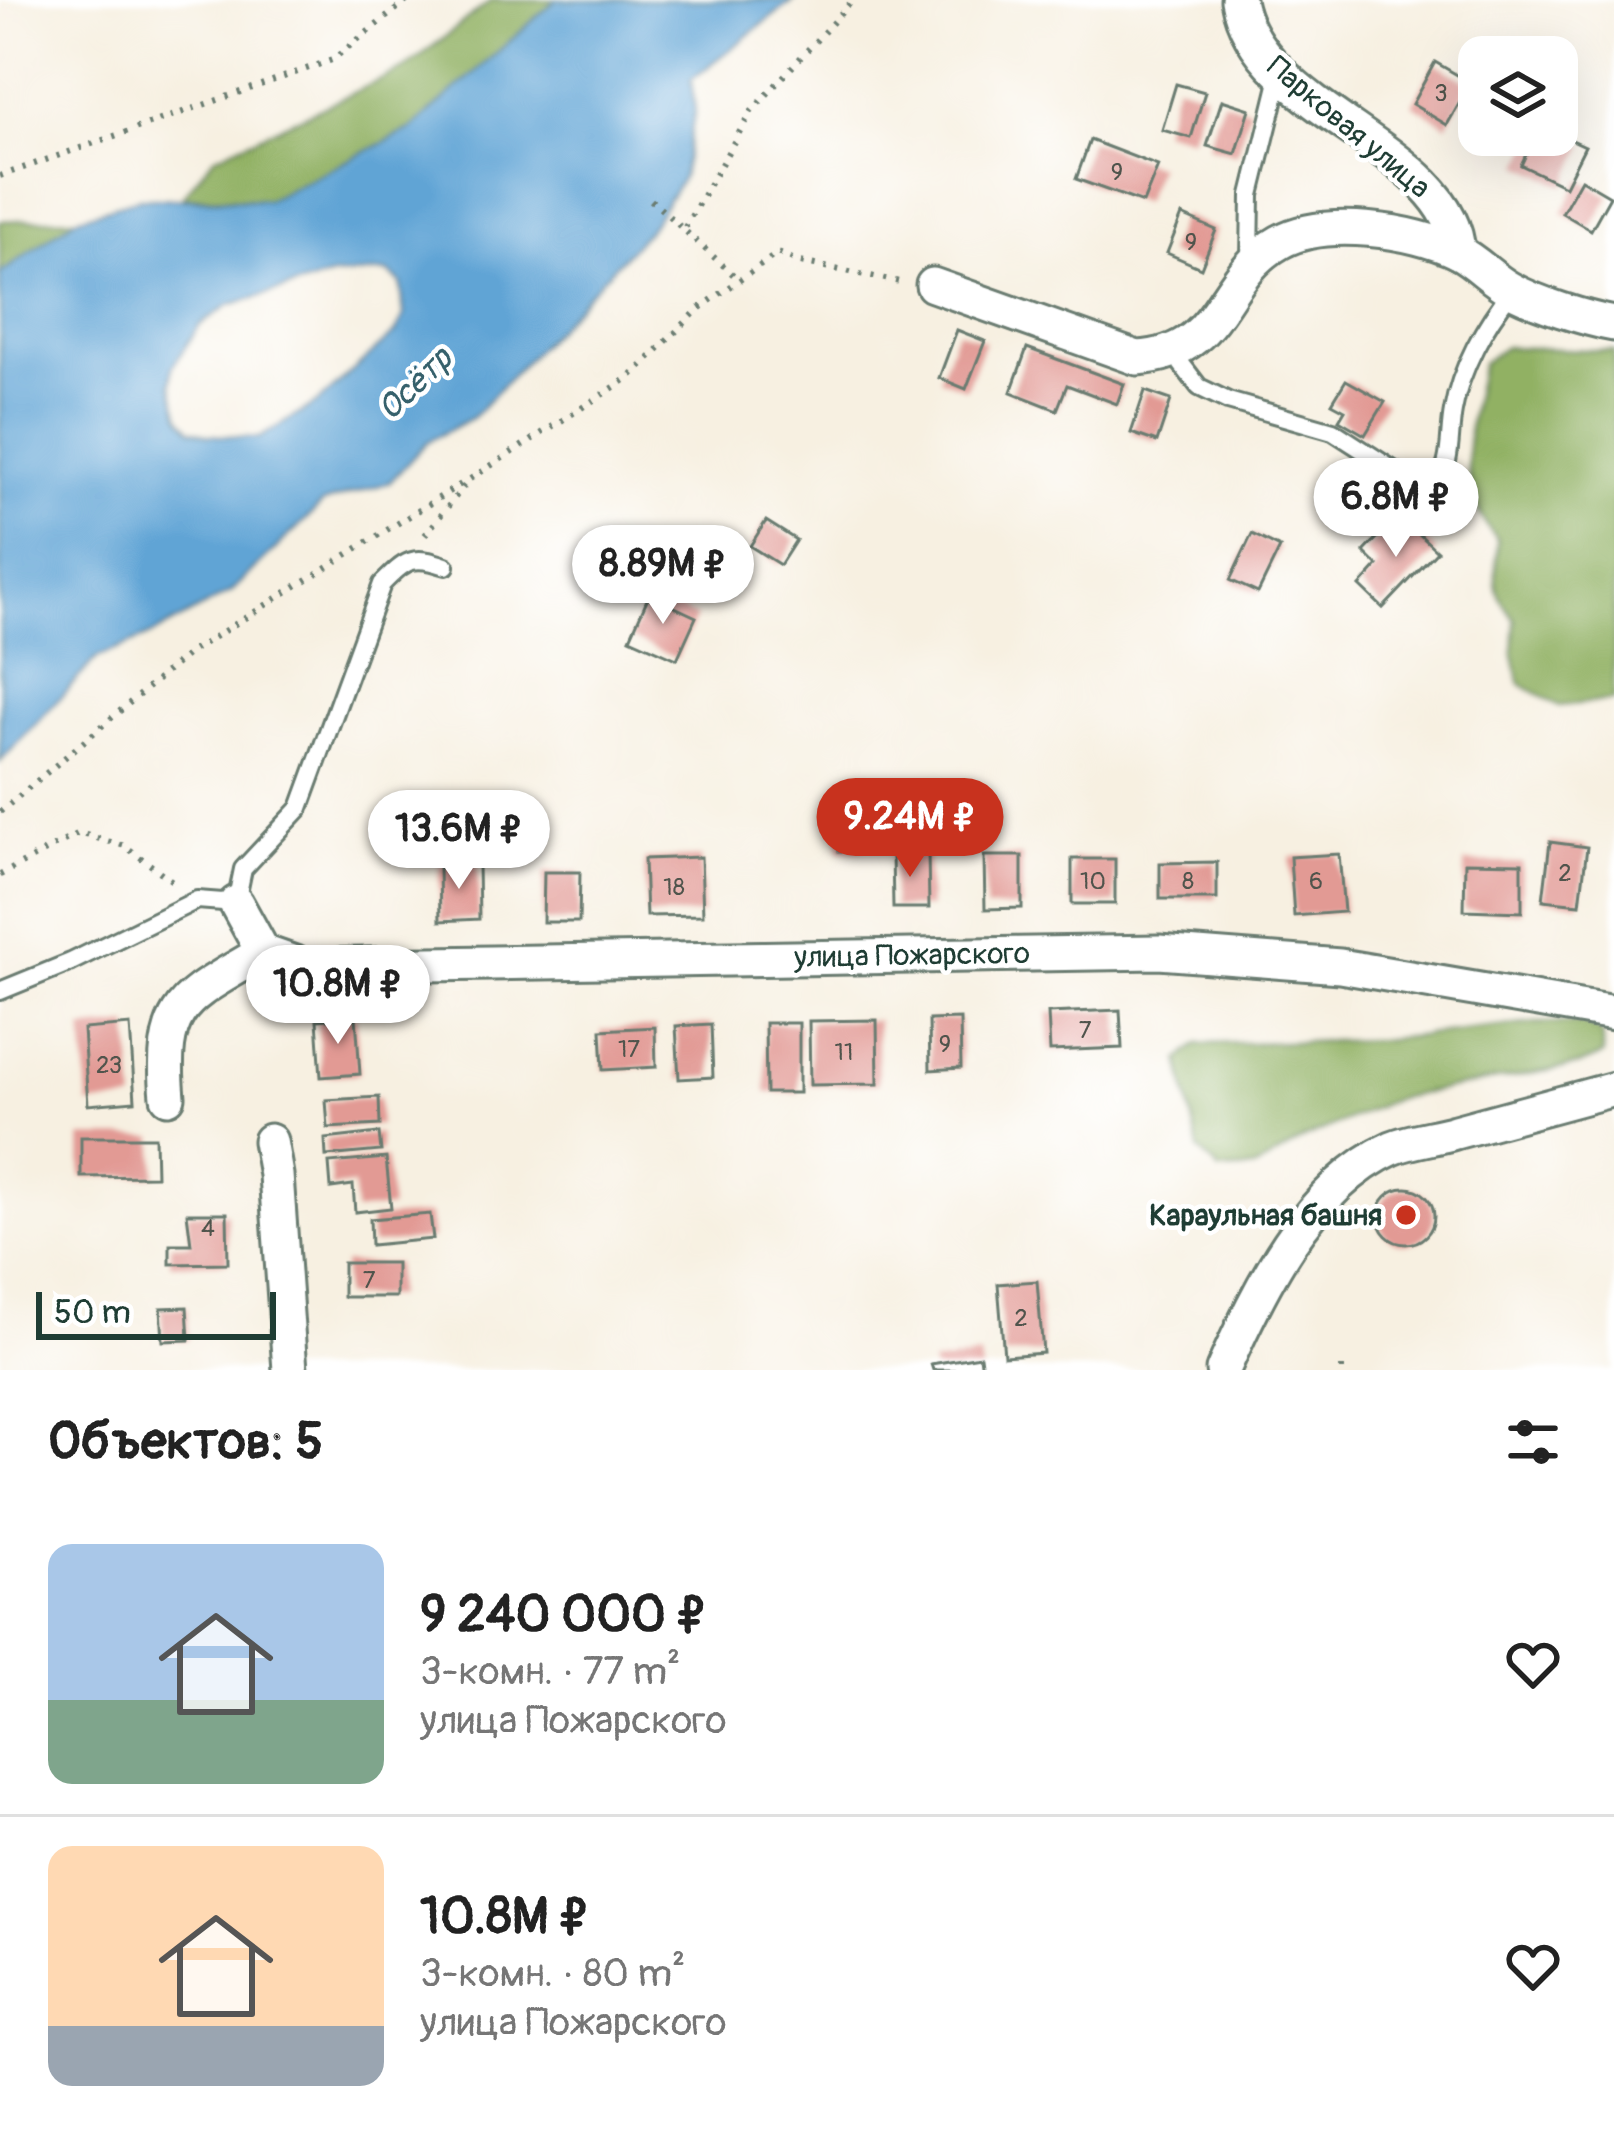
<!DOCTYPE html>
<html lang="ru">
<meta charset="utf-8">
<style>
body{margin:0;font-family:Pangolin,sans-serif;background:#f6f6f6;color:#222;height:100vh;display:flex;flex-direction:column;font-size:45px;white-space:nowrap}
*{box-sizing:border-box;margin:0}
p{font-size:39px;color:#767676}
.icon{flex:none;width:66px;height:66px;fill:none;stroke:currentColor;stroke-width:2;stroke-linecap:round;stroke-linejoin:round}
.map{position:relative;height:1370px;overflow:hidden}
.sheet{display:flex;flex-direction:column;background:#fff;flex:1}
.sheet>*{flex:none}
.controls{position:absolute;left:1458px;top:36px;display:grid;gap:24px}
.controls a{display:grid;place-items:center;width:120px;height:120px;border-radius:24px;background:#fff;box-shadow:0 12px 48px #0002;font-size:60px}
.scale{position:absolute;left:36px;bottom:30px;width:240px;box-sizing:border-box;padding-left:12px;border:6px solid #1f3d34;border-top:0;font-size:33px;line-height:42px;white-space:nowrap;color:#1f3d34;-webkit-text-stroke:9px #fff;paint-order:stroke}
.price{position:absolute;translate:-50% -102px;padding:0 27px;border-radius:42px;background:#fff;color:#222;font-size:39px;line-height:78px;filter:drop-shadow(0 3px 6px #0008)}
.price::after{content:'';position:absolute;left:50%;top:72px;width:36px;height:27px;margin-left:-18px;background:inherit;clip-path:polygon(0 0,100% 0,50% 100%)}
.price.selected{background:#c8321e;color:#fff}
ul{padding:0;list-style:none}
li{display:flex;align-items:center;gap:36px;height:300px;padding:0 48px}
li+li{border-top:3px solid #e0e0e0}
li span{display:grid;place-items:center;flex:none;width:336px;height:240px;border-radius:24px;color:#555}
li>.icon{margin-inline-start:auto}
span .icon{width:144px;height:144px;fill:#fffc;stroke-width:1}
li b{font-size:51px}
h2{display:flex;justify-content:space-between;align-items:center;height:144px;padding:0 48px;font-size:51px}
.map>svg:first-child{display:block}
.forest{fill:#91b164;stroke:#58774c;stroke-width:3}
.water{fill:#61a4d5;stroke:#407084;stroke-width:3;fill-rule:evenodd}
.building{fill:#e29a94}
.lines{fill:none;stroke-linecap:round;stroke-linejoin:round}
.service-casing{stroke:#6b7c71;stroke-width:22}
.minor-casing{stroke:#6b7c71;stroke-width:39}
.path{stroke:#6b7c71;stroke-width:6;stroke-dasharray:3 9;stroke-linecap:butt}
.service{stroke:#fff;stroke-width:16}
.minor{stroke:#fff;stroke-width:33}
.poi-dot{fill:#c8321e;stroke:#fff;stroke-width:4.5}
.labels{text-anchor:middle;stroke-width:9;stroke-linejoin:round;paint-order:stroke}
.number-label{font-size:24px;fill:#50544c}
.street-label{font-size:30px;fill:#1f3d34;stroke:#fff}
.poi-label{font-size:30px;font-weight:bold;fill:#1f3d34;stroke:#fff;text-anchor:end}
.water-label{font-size:33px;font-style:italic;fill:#36616c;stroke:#fff}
</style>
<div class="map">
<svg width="1614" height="1370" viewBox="0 0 1614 1370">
<rect width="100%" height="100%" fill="#fff"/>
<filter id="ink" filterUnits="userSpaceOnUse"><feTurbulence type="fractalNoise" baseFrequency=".00833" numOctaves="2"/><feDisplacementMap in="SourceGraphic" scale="24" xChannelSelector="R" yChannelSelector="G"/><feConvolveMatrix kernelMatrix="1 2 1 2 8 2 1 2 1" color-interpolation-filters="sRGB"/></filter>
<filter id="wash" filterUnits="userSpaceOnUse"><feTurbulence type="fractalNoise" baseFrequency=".004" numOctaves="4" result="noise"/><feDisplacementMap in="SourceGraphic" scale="48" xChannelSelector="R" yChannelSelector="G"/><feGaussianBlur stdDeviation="2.7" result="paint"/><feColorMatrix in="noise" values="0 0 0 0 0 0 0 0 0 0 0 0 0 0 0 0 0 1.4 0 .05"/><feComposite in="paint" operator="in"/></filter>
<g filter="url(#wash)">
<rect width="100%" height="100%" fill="#f7f0e1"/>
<!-- forest -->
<g class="forest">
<path d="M492 0H556L411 130 267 200 182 197 214 157 404 69Z"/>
<path d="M76 218 0 274V221Z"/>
<path d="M1505 347 1614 351V700L1559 706 1520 683 1513 651 1515 620C1488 587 1497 579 1497 539 1453 490 1467 421 1482 363Z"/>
<path d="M1535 1023H1582L1602 1032 1603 1055 1579 1065 1397 1098 1302 1140 1254 1169 1220 1171 1199 1150 1180 1060 1198 1044 1380 1040Z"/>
</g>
<!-- water -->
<path class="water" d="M556 0H794L691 80 695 111 682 178 647 231 473 417 427 442 390 482 323 503 231 592 152 635 98 657 0 762V274L76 218 140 198 267 200 410 130ZM387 272 401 283 404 316 396 332 317 403 259 438 208 435 191 429 180 416 171 383 172 367 200 325 229 305 333 276Z"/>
<g id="blocks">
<!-- building -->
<g class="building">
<path d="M1435 62 1471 83 1447 125 1412 104Z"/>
<path d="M1176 84 1205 92 1191 138 1162 130Z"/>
<path d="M1222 100 1250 109 1236 154 1207 146Z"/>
<path d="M1557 133 1585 146 1565 186 1521 165 1535 135Z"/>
<path d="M1090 140 1158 166 1143 203 1076 179Z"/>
<path d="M1581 179 1610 196 1591 230 1562 213Z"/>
<path d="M1182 215 1216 230 1201 268 1167 253Z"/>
<path d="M957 330 985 341 966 389 939 378Z"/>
<path d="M1027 348 1124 384 1117 404 1067 385 1057 410 1011 392Z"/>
<path d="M1346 380 1385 402 1365 435 1339 420 1345 410 1332 403Z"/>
<path d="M1145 391 1171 400 1157 442 1131 433Z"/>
<path d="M1399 515 1437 551 1383 608 1360 586 1378 566 1364 552Z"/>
<path d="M766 521 796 540 780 565 750 546Z"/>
<path d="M1252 534 1280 548 1258 593 1230 580Z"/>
<path d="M649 595 696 617 677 659 630 638Z"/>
<path d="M863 811 864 851H839L838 812Z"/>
<path d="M1550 842 1587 847 1580 904 1543 900Z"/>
<path d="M892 852H928L929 908H893Z"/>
<path d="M1339 854 1344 912 1294 916 1290 857Z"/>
<path d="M984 856H1022V908L985 909Z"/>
<path d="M701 857 703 915 646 916 644 859Z"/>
<rect x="1072" y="859" width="43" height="45"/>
<path d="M1217 862V899H1160V863Z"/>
<path d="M1465 862 1522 863V912L1464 910Z"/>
<path d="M478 864 479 919 440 921 439 865Z"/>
<path d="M544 872H580L579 922H543Z"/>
<path d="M1120 1010 1122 1048 1050 1051 1048 1013Z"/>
<path d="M356 1017 360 1074 321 1077 317 1020Z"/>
<path d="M960 1019 961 1068 930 1070 929 1020Z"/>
<path d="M877 1020 878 1084 810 1085 809 1021Z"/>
<path d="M765 1023H799V1093H766Z"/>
<path d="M711 1024 713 1077 679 1079 676 1026Z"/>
<path d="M130 1025 135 1101 88 1105 83 1029Z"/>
<path d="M655 1027 656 1067 603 1070 601 1030Z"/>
<path d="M379 1097 380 1125 328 1128 326 1100Z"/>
<path d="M379 1133 381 1151 326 1156 325 1139Z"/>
<path d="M81 1137H155L156 1176 81 1177Z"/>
<path d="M386 1158 391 1208 355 1212 353 1185 331 1188 329 1163Z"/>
<circle cx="1406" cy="1216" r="28"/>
<path d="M187 1213H227L228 1263 170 1264V1244H191Z"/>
<path d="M430 1214 433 1239 371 1245 370 1219Z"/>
<rect x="343" y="1263" width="53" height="34"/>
<path d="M1037 1281 1043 1353 1004 1356 998 1284Z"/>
<path d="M187 1307 189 1340 163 1341 161 1308Z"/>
<path d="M980 1356 982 1370H933L931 1364Z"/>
</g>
</g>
</g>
<g filter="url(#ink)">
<use href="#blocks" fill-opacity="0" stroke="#6b7c71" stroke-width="3"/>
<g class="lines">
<!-- service casing -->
<g class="service-casing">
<g id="service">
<path d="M1250 260 1251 195 1281 73"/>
<path d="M1173 353 1199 387 1228 401 1333 431 1409 480 1436 485C1453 462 1448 438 1453 411 1460 369 1485 324 1512 291"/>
<path d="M0 991 71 962 197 900 236 903 243 869 300 808 382 584C406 560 412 554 446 566"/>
</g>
</g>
<!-- minor casing -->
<g class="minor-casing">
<g id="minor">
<path d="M1238 0C1258 113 1452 148 1458 252"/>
<path d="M933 285 1137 358C1225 353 1217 277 1280 242 1325 217 1413 230 1458 252 1477 262 1492 279 1510 289 1535 303 1586 319 1614 324"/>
<path d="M236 903 263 952 303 966 1159 952 1340 966 1614 1013"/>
<path d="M168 1097C159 1000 188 998 263 952"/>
<path d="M270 1141 276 1175 290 1370"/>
<path d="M1223 1370C1258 1291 1308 1186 1392 1148 1411 1140 1435 1138 1455 1132 1508 1118 1561 1103 1614 1089"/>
</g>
</g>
<!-- path -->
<g class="path">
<path d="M0 176 332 60 408 0"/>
<path d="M651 200 738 279"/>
<path d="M685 227 751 112 853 0"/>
<path d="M425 535 470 479 630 377 700 308 778 253 800 262 905 283"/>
<path d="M0 812 190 652 466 481"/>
<path d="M0 875 79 833 125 846 175 883"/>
<path d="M1342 1370V1359"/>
</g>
<!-- service -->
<use href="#service" class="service"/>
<!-- minor -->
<use href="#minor" class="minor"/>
</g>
</g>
<!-- markers -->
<circle class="poi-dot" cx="1406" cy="1215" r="12"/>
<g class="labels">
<!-- number labels -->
<g class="number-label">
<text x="1441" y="101">3</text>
<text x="1117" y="180">9</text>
<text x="1191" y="250">9</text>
<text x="1565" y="881">2</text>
<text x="1093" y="889">10</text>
<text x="1188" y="889">8</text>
<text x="1316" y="889">6</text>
<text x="674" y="895">18</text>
<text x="1085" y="1038">7</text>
<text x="945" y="1052">9</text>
<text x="629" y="1057">17</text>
<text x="844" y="1060">11</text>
<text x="109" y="1073">23</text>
<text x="208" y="1236">4</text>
<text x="369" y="1288">7</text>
<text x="1021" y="1326">2</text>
</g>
<!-- street labels -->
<g class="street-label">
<text transform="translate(1349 127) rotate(40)" y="10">Парковая улица</text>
<text transform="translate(912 955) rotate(-1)" y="10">улица Пожарского</text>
</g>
<!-- poi labels -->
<g class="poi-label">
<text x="1382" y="1225">Караульная башня</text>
</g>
<!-- water labels -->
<g class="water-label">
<text transform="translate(414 383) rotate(-44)" y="12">Осётр</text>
</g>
</g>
</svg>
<div class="controls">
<a><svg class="icon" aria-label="layers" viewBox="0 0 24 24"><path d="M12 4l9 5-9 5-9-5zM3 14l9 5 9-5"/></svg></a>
</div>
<div class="scale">50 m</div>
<b class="price" style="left:1396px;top:560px">6.8M ₽</b>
<b class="price" style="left:663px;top:627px">8.89M ₽</b>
<b class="price selected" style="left:910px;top:880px">9.24M ₽</b>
<b class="price" style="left:459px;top:892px">13.6M ₽</b>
<b class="price" style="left:338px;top:1047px">10.8M ₽</b>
</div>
<section class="sheet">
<h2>Объектов: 5<svg class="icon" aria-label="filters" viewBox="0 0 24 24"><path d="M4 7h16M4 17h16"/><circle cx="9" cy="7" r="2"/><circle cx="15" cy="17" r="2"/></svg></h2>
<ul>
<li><span style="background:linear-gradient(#a9c7e8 65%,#7fa58c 0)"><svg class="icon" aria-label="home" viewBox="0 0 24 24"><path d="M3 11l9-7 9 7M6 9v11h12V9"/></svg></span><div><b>9 240 000 ₽</b><p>3-комн. · 77 m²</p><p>улица Пожарского</p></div><svg class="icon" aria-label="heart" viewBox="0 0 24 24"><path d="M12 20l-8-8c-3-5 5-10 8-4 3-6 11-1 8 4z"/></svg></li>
<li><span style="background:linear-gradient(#ffd9b3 75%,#9aa5b1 0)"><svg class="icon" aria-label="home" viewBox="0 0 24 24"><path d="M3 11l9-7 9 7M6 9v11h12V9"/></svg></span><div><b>10.8M ₽</b><p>3-комн. · 80 m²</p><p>улица Пожарского</p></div><svg class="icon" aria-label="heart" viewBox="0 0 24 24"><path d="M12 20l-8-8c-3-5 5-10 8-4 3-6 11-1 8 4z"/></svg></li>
</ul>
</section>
